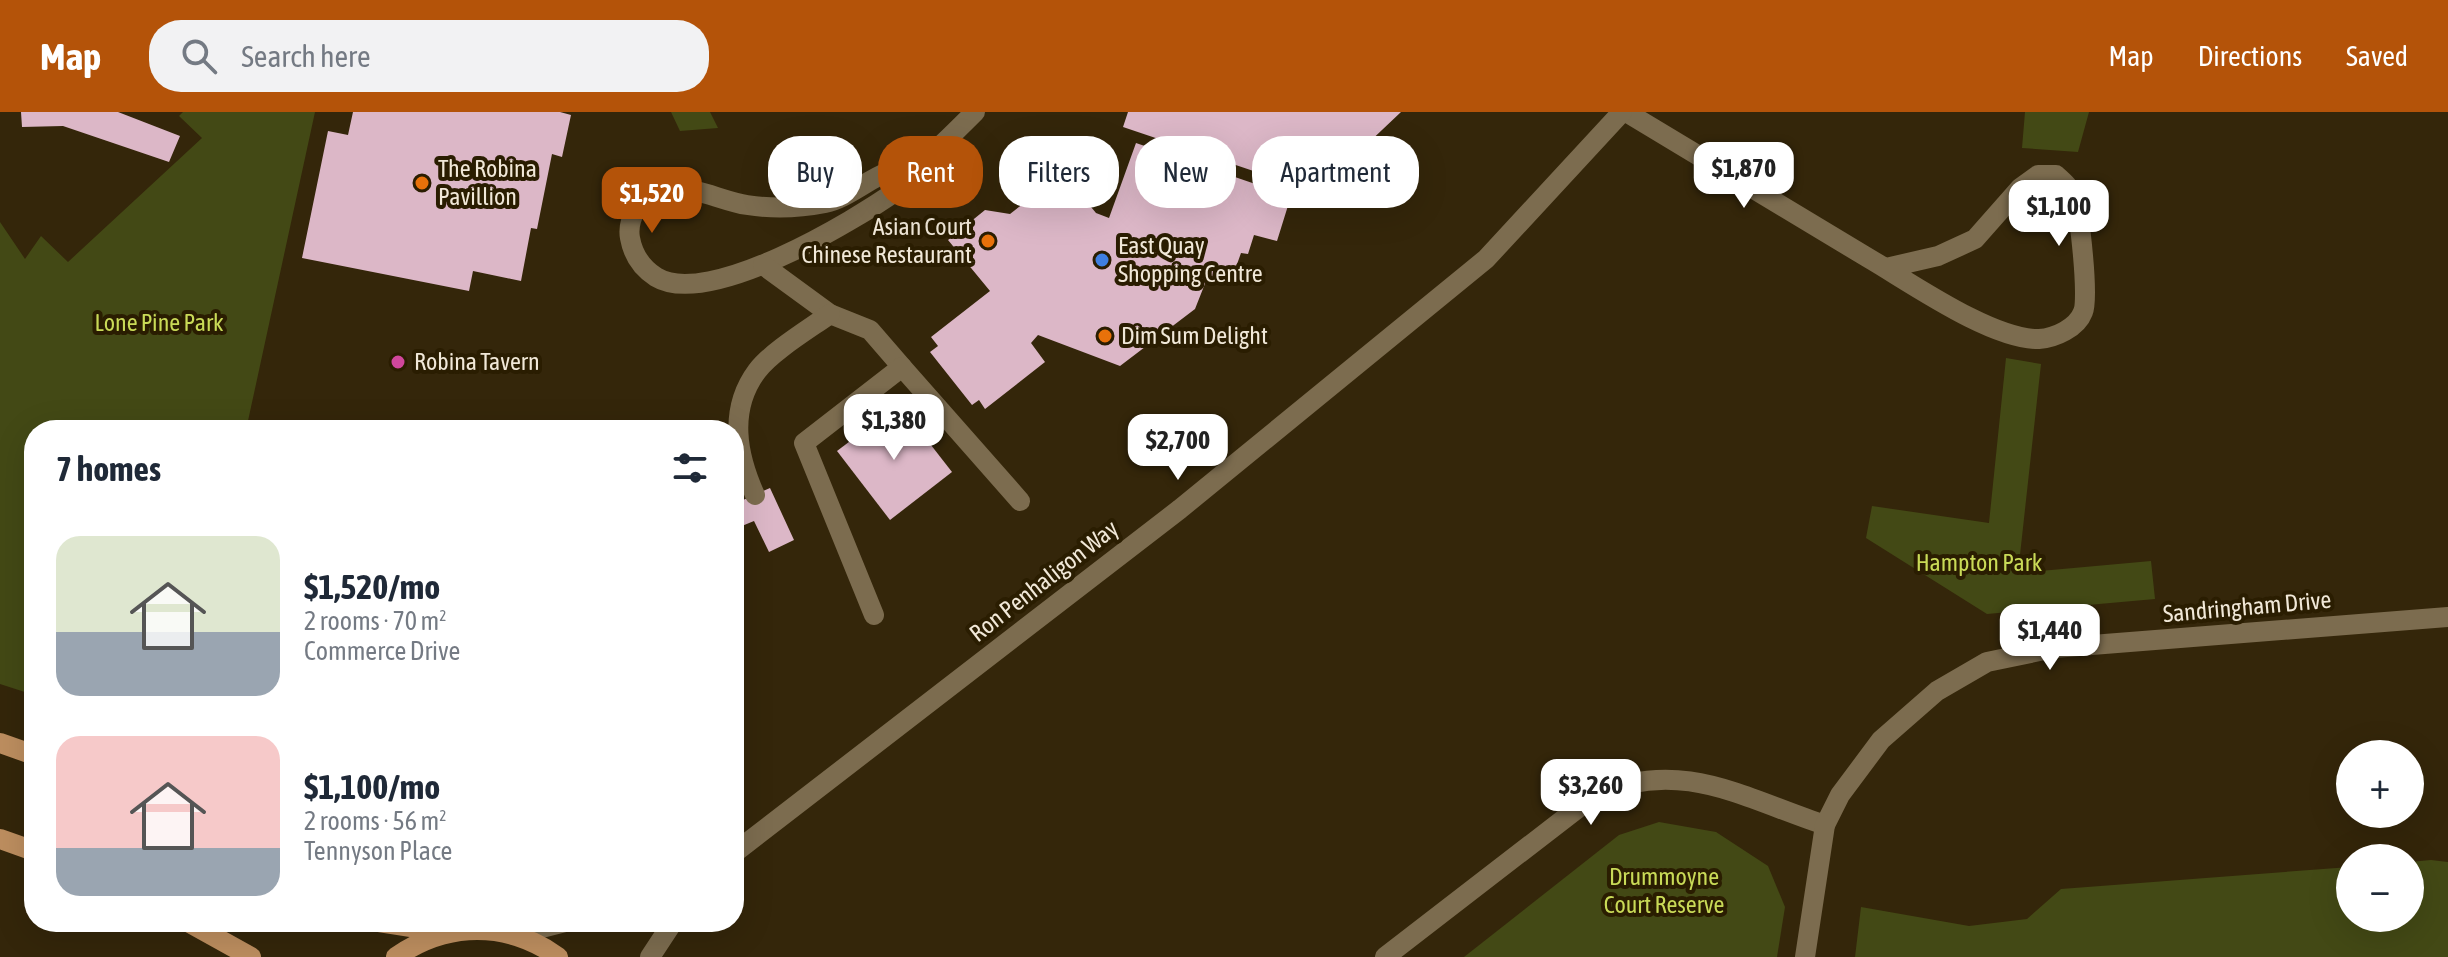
<!DOCTYPE html>
<meta charset="utf-8">
<style>
body{margin:0;font-family:"Asap Condensed",sans-serif;background:#f2f2f3;color:#1f2937;height:100vh;display:flex;flex-direction:column;font-size:30px;white-space:nowrap}
*{box-sizing:border-box;margin:0}
p{font-size:26px;color:#747a83}
.icon{flex:none;width:44px;height:44px;fill:none;stroke:currentColor;stroke-width:2;stroke-linecap:round;stroke-linejoin:round}
.map{position:relative;flex:1;overflow:hidden}
.details{position:absolute;left:24px;top:308px;width:720px;height:512px;display:flex;flex-direction:column;background:#fff;border-radius:32px;box-shadow:0 8px 32px #0002}
.details>*{flex:none}
.guide{position:absolute;left:768px;top:24px;width:760px;height:72px;display:flex;gap:16px}
.controls{position:absolute;left:2336px;top:628px;display:grid;gap:16px}
.controls a{display:grid;place-items:center;width:88px;height:88px;border-radius:50%;background:#fff;box-shadow:0 8px 32px #0002;font-size:40px}
.price{position:absolute;translate:-50% -68px;padding:0 18px;border-radius:16px;background:#fff;color:#222;font-size:26px;line-height:52px;filter:drop-shadow(0 2px 4px #0008)}
.price::after{content:'';position:absolute;left:50%;top:48px;width:24px;height:18px;margin-left:-12px;background:inherit;clip-path:polygon(0 0,100% 0,50% 100%)}
.price.on{background:#b45309;color:#fff}
ul{padding:0;list-style:none}
li{display:flex;align-items:center;gap:24px;height:200px;padding:0 32px}
li span{display:grid;place-items:center;flex:none;width:224px;height:160px;border-radius:24px;color:#555}
li>.icon{margin-inline-start:auto}
span .icon{width:96px;height:96px;fill:#fffc;stroke-width:1}
li b{font-size:34px}
h2{display:flex;justify-content:space-between;align-items:center;height:96px;padding:0 32px;font-size:34px}
.chip{padding:0 28px;border-radius:32px;background:#fff;box-shadow:0 8px 32px #0002;font-size:28px;line-height:72px}
.chip.on{background:#b45309;color:#fff}
header{display:flex;align-items:center;gap:48px;box-sizing:border-box;height:112px;padding:0 40px;background:#b45309;color:#fff}
header strong{font-size:38px}
nav{display:flex;gap:44px;margin-inline-start:auto;font-size:28px}
.search{width:560px;height:72px;background:#f2f2f3;display:flex;align-items:center;gap:20px;box-sizing:border-box;padding:0 28px;border-radius:32px;color:#747a83;font-size:30px}
.map>svg:first-child{display:block}
.green{fill:#434915}
.building{fill:#dcb7c7}
.lines{fill:none;stroke-linecap:round;stroke-linejoin:round}
.minor{stroke:#7c6c4f;stroke-width:20}
.major{stroke:#bd8e5f;stroke-width:20}
.food-dot{fill:#e8710a;stroke:#2a1d01;stroke-width:3}
.shop-dot{fill:#3f7fe0;stroke:#2a1d01;stroke-width:3}
.hotel-dot{fill:#d1479c;stroke:#2a1d01;stroke-width:3}
.labels{text-anchor:middle;stroke-width:8;stroke-linejoin:round;paint-order:stroke}
.poi-label{font-size:24px;fill:#f1e8d8;stroke:#2a1d01;text-anchor:start}
.park-label{font-size:24px;fill:#c9da57;stroke:#2a1d01}
.street-label{font-size:24px;fill:#f1e8d8;stroke:#2a1d01}
</style>
<header>
<strong>Map</strong>
<div class="search"><svg class="icon" aria-label="search" viewBox="0 0 24 24"><circle cx="10" cy="10" r="6"/><path d="M15 15l6 6"/></svg>Search here</div>
<nav><a>Map</a><a>Directions</a><a>Saved</a></nav>
</header>
<div class="map">
<svg width="2448" height="845" viewBox="0 0 2448 845">
<rect width="100%" height="100%" fill="#34260a"/>
<!-- green -->
<g class="green">
<path d="M183 0H315L246 318H34V583L0 572V110L25 147 41 124 68 150 202 26 179 4Z"/>
<path d="M671 0H710L718 16 680 19Z"/>
<path d="M2025 0H2089L2078 40 2022 36Z"/>
<path d="M2006 246 2041 252 2018 461 2151 449 2155 487 1987 502 1866 426 1872 394 1989 411Z"/>
<path d="M1659 710 1716 720 1768 754 1785 795 1777 845H1464L1619 723Z"/>
<path d="M2431 748 2448 750V845H1855L1861 795 1969 814 2027 807 2061 777 2350 755V806H2410V750Z"/>
</g>
<!-- building -->
<g class="building">
<path d="M21 0H118L180 24 169 50 63 14 22 15Z"/>
<path d="M353 0H560L571 3 562 45 552 42 537 117 531 116 521 169 473 159 469 179 302 146 328 19 348 23Z"/>
<path d="M1128 0H1401L1307 89 1291 84 1277 129 1254 123 1248 142 1241 141 1230 172 1208 164 1195 197 1120 254 1038 223 1031 231 1045 250 985 297 979 288 972 293 930 240 938 234 931 225 990 179 948 128 985 98 1010 102 1063 61 1096 101 1109 106 1136 31 1273 78 1277 67 1123 15Z"/>
<path d="M899 292 952 360 890 408 837 339Z"/>
<path d="M770 376 794 428 769 440 754 409 737 416 734 409V392Z"/>
</g>
<g class="lines">
<!-- minor -->
<g class="minor">
<path d="M1626 0C1707 49 1788 98 1870 147 1911 171 1992 228 2039 227 2055 226 2077 216 2083 200 2089 187 2080 101 2074 86 2070 75 2064 70 2056 63H2038L2020 76 1975 127 1938 144 1886 156"/>
<path d="M914 54C906 55 898 56 890 59 868 67 848 86 825 91 800 96 772 97 747 93 712 88 660 54 636 97 631 106 628 115 630 126 633 143 642 156 656 165 708 197 854 109 899 77 907 71 909 59 916 52 922 47 929 43 936 38 949 26 962 13 975 0"/>
<path d="M763 153 830 202 870 218 902 255"/>
<path d="M755 383C737 343 728 298 757 259 771 240 809 217 830 202"/>
<path d="M874 503 804 331 902 255 1020 389"/>
<path d="M734 741 1180 397 1486 147 1622 0"/>
<path d="M514 823 565 810"/>
<path d="M650 845 673 810"/>
<path d="M1385 845 1595 683C1681 645 1743 686 1825 713"/>
<path d="M1805 845 1825 713 1840 683 1881 628 1937 579 1987 550 2054 536 2448 505"/>
</g>
<!-- major -->
<g class="major">
<path d="M0 631 34 643"/>
<path d="M0 727 34 739"/>
<path d="M188 810 251 845"/>
<path d="M379 810 443 820"/>
<path d="M396 845C447 809 508 809 558 845"/>
</g>
</g>
<!-- markers -->
<g class="food-dot">
<circle cx="422" cy="71" r="8"/>
<circle cx="988" cy="129" r="8"/>
<circle cx="1105" cy="224" r="8"/>
</g>
<circle class="shop-dot" cx="1102" cy="148" r="8"/>
<circle class="hotel-dot" cx="398" cy="250" r="8"/>
<g class="labels">
<!-- poi labels -->
<g class="poi-label">
<text x="438" y="65">The Robina<tspan x="438" dy="28">Pavillion</tspan></text>
<text x="972" y="123" text-anchor="end">Asian Court<tspan x="972" dy="28">Chinese Restaurant</tspan></text>
<text x="1118" y="142">East Quay<tspan x="1118" dy="28">Shopping Centre</tspan></text>
<text x="1121" y="232">Dim Sum Delight</text>
<text x="414" y="258">Robina Tavern</text>
</g>
<!-- park labels -->
<g class="park-label">
<text x="159" y="219">Lone Pine Park</text>
<text x="1979" y="459">Hampton Park</text>
<text x="1664" y="773">Drummoyne<tspan x="1664" dy="28">Court Reserve</tspan></text>
</g>
<!-- street labels -->
<g class="street-label">
<text transform="translate(1044 469) rotate(-38)" y="8">Ron Penhaligon Way</text>
<text transform="translate(2247 495) rotate(-5)" y="8">Sandringham Drive</text>
</g>
</g>
</svg>
<div class="controls">
<a>+</a>
<a>−</a>
</div>
<b class="price" style="left:1744px;top:98px">$1,870</b>
<b class="price on" style="left:652px;top:123px">$1,520</b>
<b class="price" style="left:2059px;top:136px">$1,100</b>
<b class="price" style="left:894px;top:350px">$1,380</b>
<b class="price" style="left:1178px;top:370px">$2,700</b>
<b class="price" style="left:2050px;top:560px">$1,440</b>
<b class="price" style="left:1591px;top:715px">$3,260</b>
<div class="guide">
<a class="chip">Buy</a>
<a class="chip on">Rent</a>
<a class="chip">Filters</a>
<a class="chip">New</a>
<a class="chip">Apartment</a>
</div>
<section class="details">
<h2>7 homes<svg class="icon" aria-label="filters" viewBox="0 0 24 24"><path d="M4 7h16M4 17h16"/><circle cx="9" cy="7" r="2"/><circle cx="15" cy="17" r="2"/></svg></h2>
<ul>
<li><span style="background:linear-gradient(#dfe7d0 60%,#9aa5b1 0)"><svg class="icon" aria-label="home" viewBox="0 0 24 24"><path d="M3 11l9-7 9 7M6 9v11h12V9"/></svg></span><div><b>$1,520/mo</b><p>2 rooms · 70 m²</p><p>Commerce Drive</p></div></li>
<li><span style="background:linear-gradient(#f6c9c9 70%,#9aa5b1 0)"><svg class="icon" aria-label="home" viewBox="0 0 24 24"><path d="M3 11l9-7 9 7M6 9v11h12V9"/></svg></span><div><b>$1,100/mo</b><p>2 rooms · 56 m²</p><p>Tennyson Place</p></div></li>
</ul>
</section>
</div>
